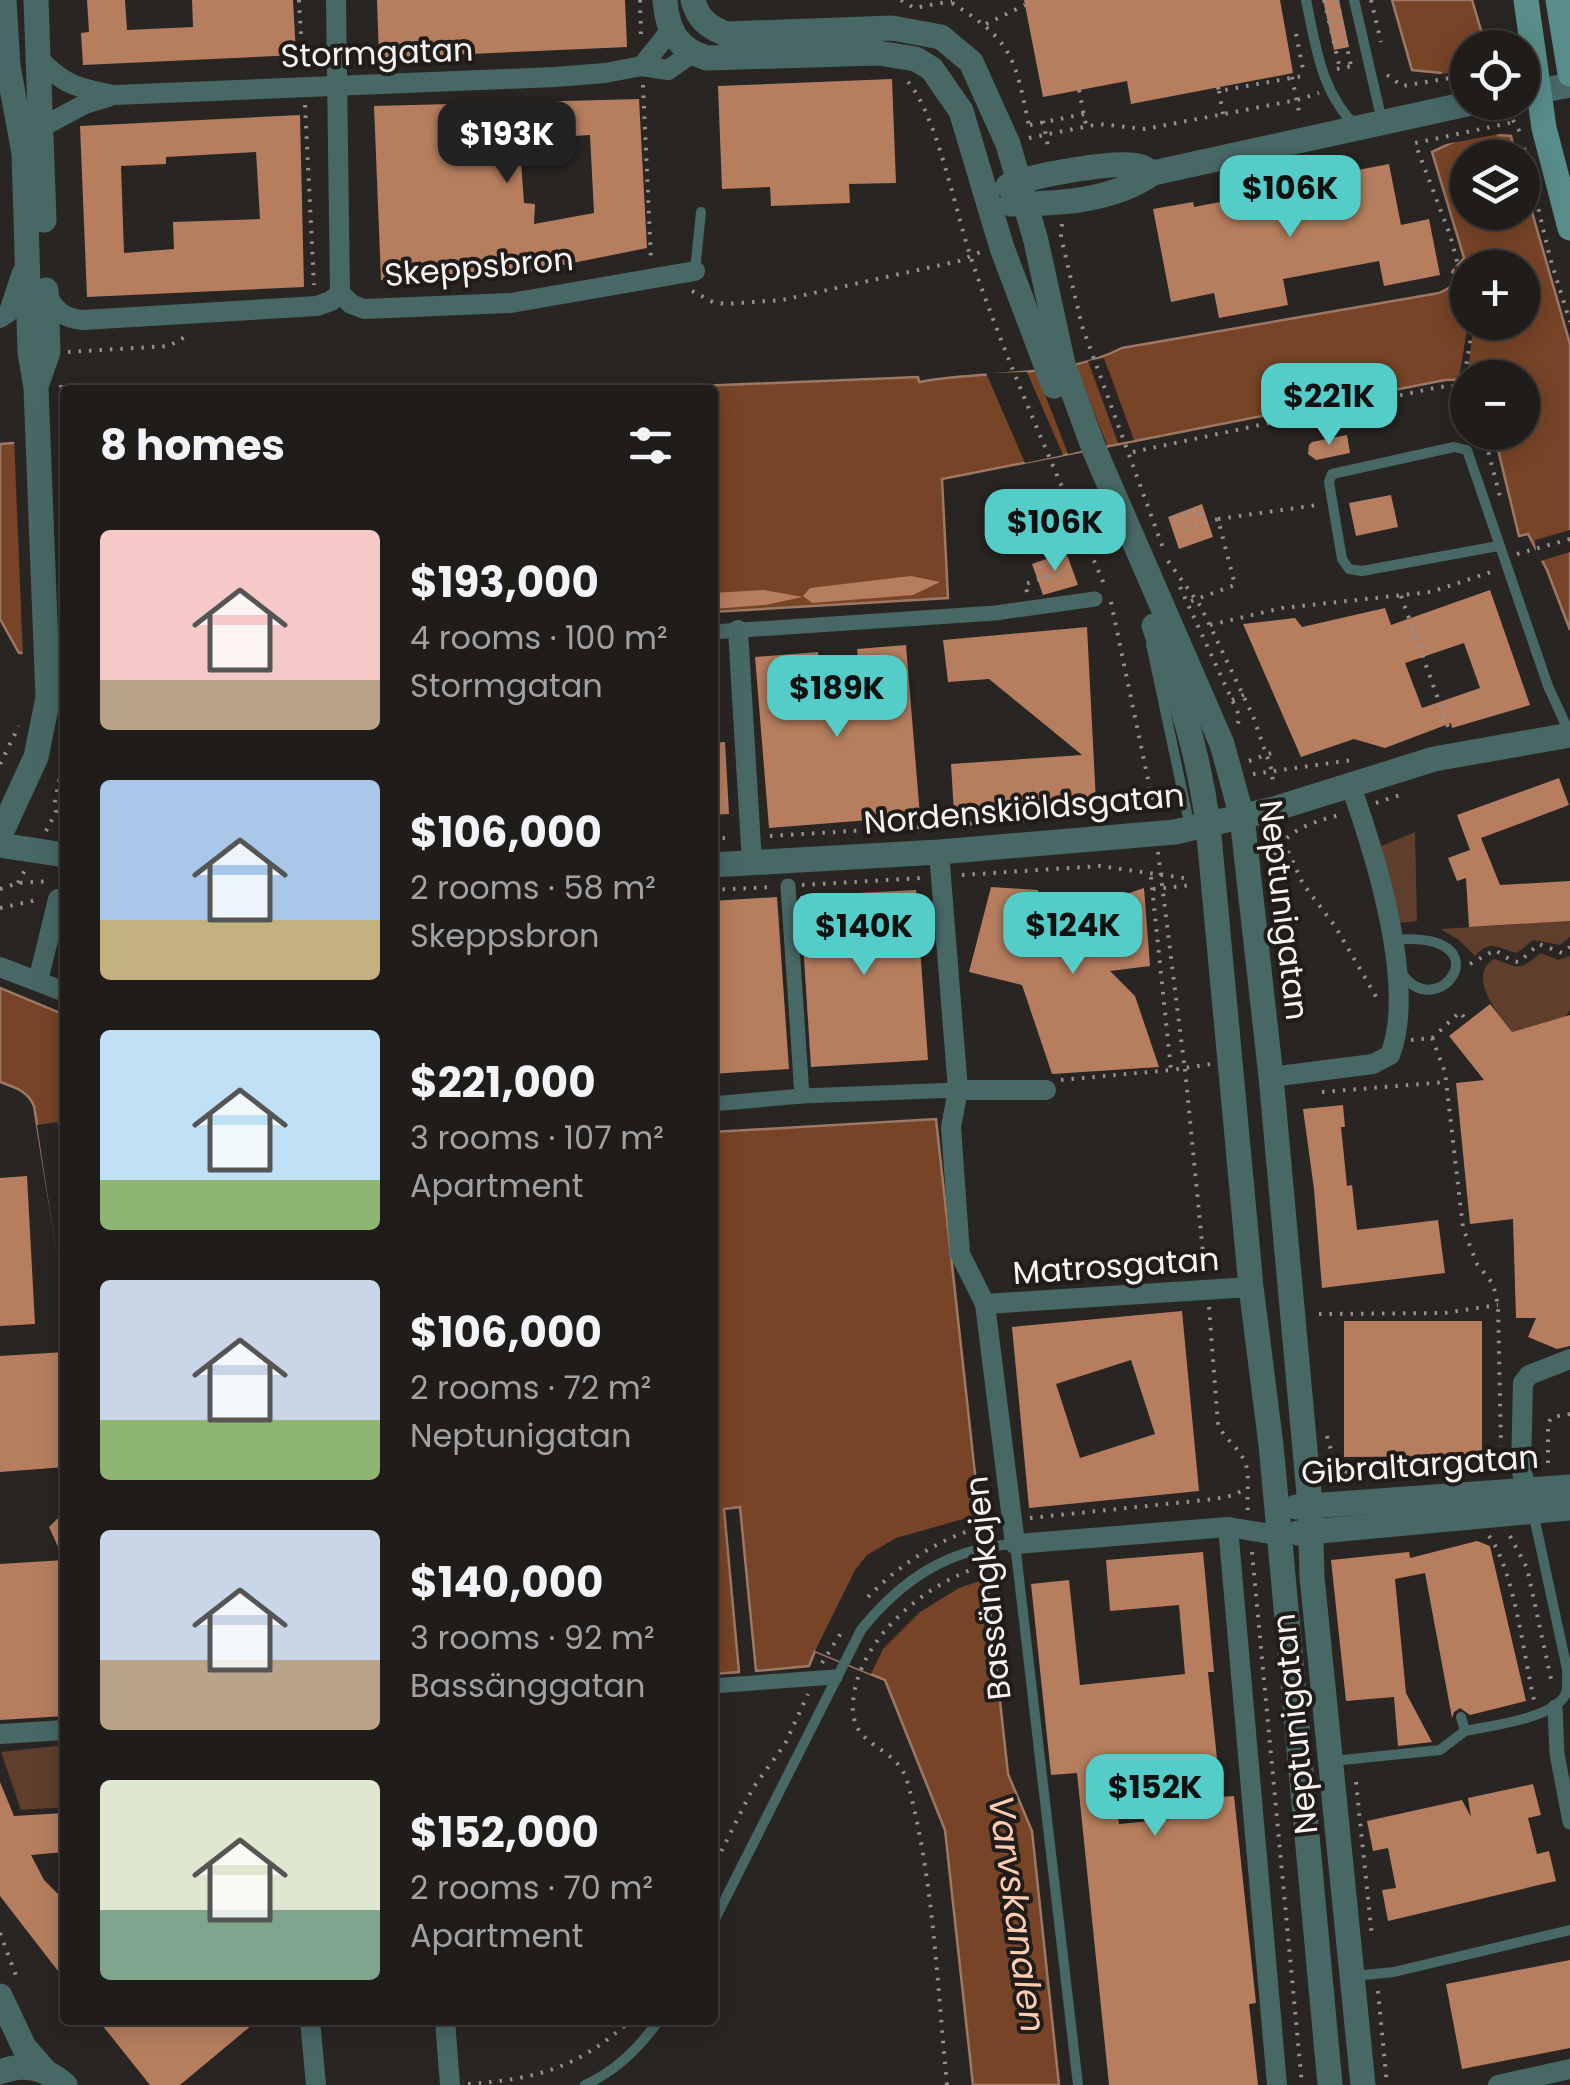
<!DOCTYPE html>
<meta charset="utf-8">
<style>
body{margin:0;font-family:Poppins,sans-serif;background:#272523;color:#f1f3f6;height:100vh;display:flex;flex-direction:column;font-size:38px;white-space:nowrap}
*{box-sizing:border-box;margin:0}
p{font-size:32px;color:#a1a1a2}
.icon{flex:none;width:55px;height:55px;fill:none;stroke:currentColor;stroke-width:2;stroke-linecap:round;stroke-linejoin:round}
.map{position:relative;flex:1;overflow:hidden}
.panel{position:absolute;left:60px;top:385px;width:658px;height:1640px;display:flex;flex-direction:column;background:#1f1c1a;border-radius:10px;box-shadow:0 5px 25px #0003,0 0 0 2px #3c3a39}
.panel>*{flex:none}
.fabs{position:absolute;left:1450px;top:30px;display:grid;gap:20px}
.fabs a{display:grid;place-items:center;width:90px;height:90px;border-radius:50%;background:#1f1c1a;box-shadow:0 5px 25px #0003,0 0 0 2px #3c3a39;font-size:50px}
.price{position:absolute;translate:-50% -85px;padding:0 22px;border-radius:20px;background:#54cdc8;color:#111;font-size:32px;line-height:65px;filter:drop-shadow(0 2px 5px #0008)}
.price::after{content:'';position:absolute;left:50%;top:60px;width:30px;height:22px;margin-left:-15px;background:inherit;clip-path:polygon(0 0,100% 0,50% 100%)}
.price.on{background:#222;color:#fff}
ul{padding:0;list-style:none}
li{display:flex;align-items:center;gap:30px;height:250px;padding:0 40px}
li span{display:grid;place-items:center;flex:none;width:280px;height:200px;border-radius:10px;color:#555}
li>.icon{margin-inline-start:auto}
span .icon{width:120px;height:120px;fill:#fffc;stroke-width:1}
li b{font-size:42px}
h2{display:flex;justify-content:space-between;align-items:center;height:120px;padding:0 40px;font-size:42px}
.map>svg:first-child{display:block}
.green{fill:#5f3e2c}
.water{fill:#774427;stroke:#9d7864;stroke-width:2.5;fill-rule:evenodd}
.pier{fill:#292523}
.building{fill:#b67e5f;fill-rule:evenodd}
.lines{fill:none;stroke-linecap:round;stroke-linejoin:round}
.path{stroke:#94908f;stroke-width:4;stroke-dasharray:2.5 8;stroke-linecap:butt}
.service{stroke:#486866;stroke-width:10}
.pedestrian{stroke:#486866;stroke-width:15}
.minor{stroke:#486866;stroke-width:20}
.tertiary{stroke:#486866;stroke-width:25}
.secondary{stroke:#598d8a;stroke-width:25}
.labels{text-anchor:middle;stroke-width:8;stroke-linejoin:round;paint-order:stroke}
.street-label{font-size:32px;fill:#f6f3f2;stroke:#201c1a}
.water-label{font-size:35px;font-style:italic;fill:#feccb1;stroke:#201c1a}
</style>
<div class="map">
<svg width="1570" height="2085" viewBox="0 0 1570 2085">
<rect width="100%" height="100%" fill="#292523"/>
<!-- green -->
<g class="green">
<path d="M1415 832 1417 921 1399 923 1379 847Z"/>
<path d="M1570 921V937L1560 945 1533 940 1517 953C1498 949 1491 938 1475 956L1459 940 1440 929Z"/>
<path d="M1541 953 1558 960 1570 956V1010L1558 1026 1556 1019 1512 1032C1498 1015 1466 975 1494 959 1522 968 1516 972 1541 953Z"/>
<path d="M65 1745V1807L21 1810 1 1752Z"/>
</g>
<!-- water -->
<g class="water">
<path d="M1392 0H1472L1486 47 1468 48V102L1491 103 1498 135 1511 136 1516 157 1468 158V212H1522L1523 181 1570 344V630L1547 570 1528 534 1519 536 1494 433 1522 432V378L1445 380 942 479 948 598 713 612 712 390H601L918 377 919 382C985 369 1060 380 1122 348L1439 293 1462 281 1452 272 1464 258 1432 152 1453 142 1441 73 1412 70ZM1468 268H1522V322H1468Z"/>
<path d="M65 439V650L19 653 0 619V444Z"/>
<path d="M0 988 65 1015V1297L34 1106C28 1091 14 1087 0 1082Z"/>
<path d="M936 1119 1008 1774 1032 1831 1059 2085H973L945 1830 885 1680 815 1651 809 1666 756 1671 740 1507 724 1509 739 1672 713 1674V1132Z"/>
</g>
<!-- pier -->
<g class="pier">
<path d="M1467 70 1468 102H1496L1505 133 1435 146 1448 141 1437 76 1434 75Z"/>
<path d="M1461 265 1467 285 1468 322 1474 323 1466 385 1458 384 1467 330 1465 309 1454 267Z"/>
<path d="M1104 358 1134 440 1118 443 1088 361Z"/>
<path d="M1075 363 1107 445 1068 454 1036 371Z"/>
<path d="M1027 372 1063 455 1025 463 986 373Z"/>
<path d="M65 435V655L23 658 14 437Z"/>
<path d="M1570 530V552L1541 561 1536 552 1535 540Z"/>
<path d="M57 1122 65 1173 63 1297 37 1125Z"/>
<path d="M981 1514 988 1578 959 1588 920 1612 883 1649 871 1674 815 1651 855 1570 867 1555 896 1538Z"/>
</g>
<!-- building -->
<g class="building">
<path d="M87 0H125L127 30 193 27 192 0H293L296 55 83 65 81 33 89 32Z"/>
<path d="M377 0H625L627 47 379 58Z"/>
<path d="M1024 0H1280L1293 73 1131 104 1127 81 1043 97Z"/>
<path d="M1323 0H1339L1349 47 1334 50Z"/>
<path d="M892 79 896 183 849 184 850 203 771 206 770 187 722 189 718 86Z"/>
<path d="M639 99 647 248 508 276 381 280 374 106ZM590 135 594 213 534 224 535 204 524 203 520 148 542 147 558 137Z"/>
<path d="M300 115 304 287 87 297 80 126ZM256 152 260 219 173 222 174 249 124 253 121 166 166 164V157Z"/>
<path d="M1389 164 1401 225 1429 219 1440 275 1384 286 1379 261 1283 279 1288 305 1219 318 1214 293 1171 302 1153 209 1193 202 1194 207 1251 196 1250 191Z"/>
<path d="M1347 435 1350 453 1316 460 1308 454 1309 445 1312 442Z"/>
<path d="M1391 495 1398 527 1356 536 1349 503Z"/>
<path d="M1202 504 1213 537 1179 549 1168 517Z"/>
<path d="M1066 552 1078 585 1043 595 1032 564Z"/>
<path d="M911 576 940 582 913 595 812 603 803 596 810 588Z"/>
<path d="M764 590 803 597 765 605 712 609V593Z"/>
<path d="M1490 590 1530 705 1452 728 1451 723 1385 748 1354 739 1301 757 1243 624 1295 618 1302 627 1385 608 1391 625ZM1464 643 1480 688 1422 708 1405 663Z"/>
<path d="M1087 627 1096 802 954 813 951 764 1082 755 989 679 948 682 943 640Z"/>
<path d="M906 645 920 816 769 828 755 657 818 652 820 680 860 677 857 649Z"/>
<path d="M725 742 729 814 712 815V743Z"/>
<path d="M1559 778 1569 805 1481 838 1500 885 1570 881V921L1469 927 1466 878 1457 881 1448 858 1470 850 1457 815Z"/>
<path d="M991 887 1038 890 1047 935 1071 926 1072 913 1077 911 1144 888 1150 966 1110 971 1135 996 1159 1067 1052 1074 1022 985 969 972Z"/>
<path d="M916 890 928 1060 811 1067 800 896Z"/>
<path d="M777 897 789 1069 712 1074V901Z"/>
<path d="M1490 1004 1512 1032 1570 1015V1346L1557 1349 1528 1337 1536 1318H1516L1513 1219 1470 1224 1456 1083 1484 1080 1449 1036Z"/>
<path d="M1343 1105 1345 1127H1341L1347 1186 1352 1185 1357 1230 1438 1220 1445 1273 1322 1288 1314 1189 1303 1109Z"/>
<path d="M27 1176 35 1324 0 1326V1178Z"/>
<path d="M1182 1311 1199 1491 1029 1508 1012 1327ZM1131 1360 1155 1434 1080 1458 1056 1384Z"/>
<path d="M1344 1321H1482V1456L1344 1457Z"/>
<path d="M65 1352V1467L0 1472V1356Z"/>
<path d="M65 1511V1716L0 1720V1564L64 1560 49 1527Z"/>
<path d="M1477 1541 1490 1546 1526 1701 1470 1715 1460 1708 1454 1712 1452 1718 1425 1573 1395 1579 1406 1693 1432 1742 1398 1746 1394 1697 1346 1701 1331 1560 1409 1552 1410 1558Z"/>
<path d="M1203 1552 1214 1672H1208L1221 1797 1234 1796 1256 2003 1249 2004 1258 2085H1109L1077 1773 1051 1775 1031 1584 1069 1580 1080 1685 1185 1674 1179 1605 1110 1611 1106 1560ZM1177 1762 1182 1818 1119 1824 1113 1769Z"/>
<path d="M0 1782 14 1816 64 1813 65 1852 31 1855 44 1880 65 1901V1980L0 1896Z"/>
<path d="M1533 1784 1541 1815 1528 1818 1537 1854 1549 1851 1556 1881 1388 1921 1382 1890 1396 1888 1388 1848 1373 1851 1367 1821 1462 1800 1471 1817 1468 1798Z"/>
<path d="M1570 1960V2048L1462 2069 1446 1984Z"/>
<path d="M98 2020H258L180 2085H150Z"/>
</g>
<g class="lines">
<!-- path -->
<g class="path">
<path d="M299 0 303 70"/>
<path d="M640 0 641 35"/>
<path d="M901 0 914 8 952 1"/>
<path d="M1324 0 1340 69"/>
<path d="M1337 0 1351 66"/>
<path d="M1371 0 1381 42"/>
<path d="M952 3C1013 41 1015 58 1029 126"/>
<path d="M986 24 1025 5"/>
<path d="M1296 34 1304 74"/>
<path d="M1337 69 1357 65"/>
<path d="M1387 75 1402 86 1468 75"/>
<path d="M1292 77 1300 117"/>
<path d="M908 82C938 116 957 220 974 267 1012 375 1059 479 1104 584"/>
<path d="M643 85 651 260"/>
<path d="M1218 87 1219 91 1308 75"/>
<path d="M1079 90 1086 125"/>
<path d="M1219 91 1223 114"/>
<path d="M305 105 314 285"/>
<path d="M1513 120 1521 134"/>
<path d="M1043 121 1049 151"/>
<path d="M1030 125 1084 114"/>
<path d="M1029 138 1099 124 1145 129 1297 100 1319 93"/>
<path d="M1524 148 1550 258 1570 322"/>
<path d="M1062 224 1061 237 1082 326 1163 548"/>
<path d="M692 291 713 302 725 304 782 300 959 261 983 251"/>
<path d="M1468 302 1450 235 1415 143 1514 122"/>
<path d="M68 352 169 346 190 334"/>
<path d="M61 385 65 490"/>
<path d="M1483 432 1501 500"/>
<path d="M1462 437V388L1470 344V322"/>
<path d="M1133 452 1439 387 1454 386 1468 391"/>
<path d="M1173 518 1199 509 1203 523"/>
<path d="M1218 519 1317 505"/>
<path d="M1185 529 1218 519 1235 585 1186 603"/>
<path d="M1517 554 1570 539"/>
<path d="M1168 561 1201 607 1253 716 1272 771 1273 786"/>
<path d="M1045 578 1040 566 1061 558"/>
<path d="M1180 587 1239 715 1238 724"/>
<path d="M1027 592 1025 584 1060 573"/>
<path d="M1401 596 1450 732"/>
<path d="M1111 602 1155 813"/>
<path d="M1210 625 1282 608 1431 592 1494 571"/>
<path d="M1232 700 1250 692"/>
<path d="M1249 761 1274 752"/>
<path d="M0 764 19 726"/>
<path d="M1253 774 1352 760"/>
<path d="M1376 803 1400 795"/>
<path d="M1109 814 1145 797 1170 789"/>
<path d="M46 831 56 812 54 806 65 752"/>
<path d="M1275 831 1276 851"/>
<path d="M770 836 1030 820"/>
<path d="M712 838H731"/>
<path d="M1288 851 1303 884 1335 926 1378 1000"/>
<path d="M1158 852 1185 1071"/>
<path d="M1271 865C1281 831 1307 824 1339 815"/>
<path d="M962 875 1100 866 1191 879"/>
<path d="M1151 877 1171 1070 1211 1064"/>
<path d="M18 883 25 870"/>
<path d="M802 885 922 878"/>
<path d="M0 889 18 883 50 881"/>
<path d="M1153 889 1193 885"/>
<path d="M712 890 773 887"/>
<path d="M0 908 37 900"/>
<path d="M1470 964 1495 950 1512 961 1519 962 1539 944 1562 953 1570 947"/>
<path d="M1432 1038 1445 1072 1463 1228 1477 1264 1493 1284 1498 1305 1501 1446"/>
<path d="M1411 1040 1432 1038 1460 1012 1467 1021"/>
<path d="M1185 1069 1205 1273"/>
<path d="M1061 1080 1171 1070"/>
<path d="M1322 1092 1447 1082"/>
<path d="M1209 1307 1218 1425C1225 1439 1238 1447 1244 1460 1251 1474 1246 1497 1248 1513"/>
<path d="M1319 1314 1444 1313 1498 1305"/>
<path d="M1327 1436 1335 1465V1481"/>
<path d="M1548 1463V1423L1552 1417 1570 1414"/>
<path d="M1326 1466 1335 1465 1358 1479"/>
<path d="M1030 1518 1215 1499 1234 1495 1247 1488"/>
<path d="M1489 1536C1514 1569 1524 1657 1534 1700"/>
<path d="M1510 1536 1527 1568 1551 1679"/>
<path d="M1252 1552 1302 2085"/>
<path d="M868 1597C903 1561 946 1534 996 1523"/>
<path d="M822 1663 841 1633"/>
<path d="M1356 1782 1372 1937"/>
<path d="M712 1870 753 1788 785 1744 808 1694"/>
<path d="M0 1933 18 1981"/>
<path d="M1378 1991 1387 2085"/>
<path d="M468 2084C537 2079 578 2068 631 2020"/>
<path d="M947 2085C937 1985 934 1881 908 1784 897 1742 850 1751 853 1703 857 1639 926 1583 982 1566"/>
</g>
<!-- service -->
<g class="service">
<path d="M1306 0C1316 47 1321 93 1357 127"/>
<path d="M1354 0 1382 121"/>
<path d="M695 271 701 212"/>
<path d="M1498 546 1362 571 1349 569 1342 559 1329 482 1332 474 1454 447 1467 450 1548 686 1569 732"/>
<path d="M1151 644 1190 827"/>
<path d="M1392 940C1508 929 1438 1030 1400 971"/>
<path d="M1461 1717 1465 1731C1489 1726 1557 1718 1566 1693 1568 1686 1567 1676 1567 1669L1533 1512"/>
<path d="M1333 1761 1440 1750 1465 1731"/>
<path d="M712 1925 861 1630C902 1579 949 1548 1015 1544L1078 2085"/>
<path d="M1354 1976 1394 1972 1570 1930"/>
<path d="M585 2085C617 2070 639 2048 659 2020"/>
</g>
<!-- pedestrian -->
<g class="pedestrian">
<path d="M712 632 995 613 1095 599"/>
<path d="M788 886 802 1096"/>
<path d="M712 1104 802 1096 958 1090"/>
<path d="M712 1686 835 1677"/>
<path d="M1555 1707 1557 1754 1570 1822"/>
</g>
<!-- minor -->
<g class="minor">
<path d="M336 0 340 293"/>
<path d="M670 31 642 66 668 70 692 53"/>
<path d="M40 60C65 86 79 88 114 95L555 77 605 73 642 66"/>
<path d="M42 127 85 104 108 97"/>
<path d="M340 293 351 304 364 309 511 303 695 271"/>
<path d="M46 294C56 311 63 318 83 320L317 306 331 301 340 293"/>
<path d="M0 318 9 312 22 272"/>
<path d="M738 630 752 863"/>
<path d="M939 852 958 1090 951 1127 960 1254 985 1304 1015 1544 1228 1527 1278 1535"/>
<path d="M0 967 65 992"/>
<path d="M38 981 58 899"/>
<path d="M1271 1077 1373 1064 1390 1055C1417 987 1375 853 1350 784"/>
<path d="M958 1090H1046"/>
<path d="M985 1304 1251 1287"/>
<path d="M1531 1504 1521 1469 1523 1383 1529 1375 1570 1359"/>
<path d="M1228 1527 1277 2085"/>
<path d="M0 1734 65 1730"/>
<path d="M310 2020 316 2085"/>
<path d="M445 2020 450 2085"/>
<path d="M1498 2085 1570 2069"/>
</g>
<!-- tertiary -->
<g class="tertiary">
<path d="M36 0 44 220"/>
<path d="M665 0C667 30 677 49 707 58L878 53 916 59 932 69 961 111 1002 248 1054 386"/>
<path d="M693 0C698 19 708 27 726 34L892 28 941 37 971 62 1008 144 1036 241 1063 364 1094 449 1222 744 1242 817 1271 1077 1310 1505 1312 1577 1363 2085"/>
<path d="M1522 94 1570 85"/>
<path d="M1008 186C1029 176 1116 160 1138 166 1143 167 1148 171 1153 173"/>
<path d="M1011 204C1059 204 1113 201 1153 173L1476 102"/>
<path d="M37 383 48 352 46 290"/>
<path d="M1154 626C1179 691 1199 755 1208 825L1251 1287 1271 1445 1330 2085"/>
<path d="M0 835 36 757 48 698 36 388 30 352 24 153 8 66 4 0"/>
<path d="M0 845 65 855"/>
<path d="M712 865 939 852 1175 832 1274 809 1434 759 1570 735"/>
<path d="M1296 1507 1570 1487"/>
<path d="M1298 1533 1570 1508"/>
<path d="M0 1996 24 2047 44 2070"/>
<path d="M0 2072C25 2062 45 2068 65 2085"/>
</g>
<!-- secondary -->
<g class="secondary">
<path d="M1526 0 1544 128 1570 228"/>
<path d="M1558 0 1570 74"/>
</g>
</g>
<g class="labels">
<!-- street labels -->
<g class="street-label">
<text transform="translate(377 53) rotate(-2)" y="11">Stormgatan</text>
<text transform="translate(479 267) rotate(-5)" y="11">Skeppsbron</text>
<text transform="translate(1024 809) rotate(-5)" y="11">Nordenskiöldsgatan</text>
<text transform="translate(1284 910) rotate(83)" y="11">Neptunigatan</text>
<text transform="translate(1116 1266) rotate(-4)" y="11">Matrosgatan</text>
<text transform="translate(1420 1465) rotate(-4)" y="11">Gibraltargatan</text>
<text transform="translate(988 1588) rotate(-96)" y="11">Bassängkajen</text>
<text transform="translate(1295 1724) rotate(-96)" y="11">Neptunigatan</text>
</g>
<!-- water labels -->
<g class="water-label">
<text transform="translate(1017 1914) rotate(82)" y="12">Varvskanalen</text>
</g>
</g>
</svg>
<div class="fabs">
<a><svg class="icon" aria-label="locate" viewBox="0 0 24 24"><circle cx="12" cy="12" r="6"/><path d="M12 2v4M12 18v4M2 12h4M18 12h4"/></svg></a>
<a><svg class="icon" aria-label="layers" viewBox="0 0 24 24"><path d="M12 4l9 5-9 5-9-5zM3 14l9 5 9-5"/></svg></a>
<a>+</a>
<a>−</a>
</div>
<b class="price on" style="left:507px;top:186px">$193K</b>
<b class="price" style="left:1290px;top:240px">$106K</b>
<b class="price" style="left:1329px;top:448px">$221K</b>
<b class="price" style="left:1055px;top:574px">$106K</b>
<b class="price" style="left:837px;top:740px">$189K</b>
<b class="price" style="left:1073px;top:977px">$124K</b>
<b class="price" style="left:864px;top:978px">$140K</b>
<b class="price" style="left:1155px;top:1839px">$152K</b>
<section class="panel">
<h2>8 homes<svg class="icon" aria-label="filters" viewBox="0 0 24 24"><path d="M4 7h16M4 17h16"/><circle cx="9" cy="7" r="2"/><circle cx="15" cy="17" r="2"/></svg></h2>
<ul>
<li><span style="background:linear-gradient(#f6c9c9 75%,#b9a48a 0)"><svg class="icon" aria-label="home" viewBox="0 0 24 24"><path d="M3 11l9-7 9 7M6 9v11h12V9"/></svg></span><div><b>$193,000</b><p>4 rooms · 100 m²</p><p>Stormgatan</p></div></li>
<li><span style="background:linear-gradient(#a9c7e8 70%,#c2b280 0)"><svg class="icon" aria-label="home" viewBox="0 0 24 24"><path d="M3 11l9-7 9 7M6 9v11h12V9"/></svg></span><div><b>$106,000</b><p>2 rooms · 58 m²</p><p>Skeppsbron</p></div></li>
<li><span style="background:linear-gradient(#bfe0f5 75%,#8fb573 0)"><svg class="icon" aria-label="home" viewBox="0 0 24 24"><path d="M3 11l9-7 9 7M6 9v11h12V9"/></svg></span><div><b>$221,000</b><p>3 rooms · 107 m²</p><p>Apartment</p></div></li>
<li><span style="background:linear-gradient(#c9d6e8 70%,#8fb573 0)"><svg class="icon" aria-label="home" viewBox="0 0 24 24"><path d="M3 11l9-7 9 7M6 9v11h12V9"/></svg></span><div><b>$106,000</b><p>2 rooms · 72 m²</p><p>Neptunigatan</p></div></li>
<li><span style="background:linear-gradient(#c9d6e8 65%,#b9a48a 0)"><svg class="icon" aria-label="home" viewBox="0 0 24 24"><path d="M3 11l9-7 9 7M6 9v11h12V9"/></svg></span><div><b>$140,000</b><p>3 rooms · 92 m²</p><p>Bassänggatan</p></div></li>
<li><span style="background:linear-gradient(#dfe7d0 65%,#7fa58c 0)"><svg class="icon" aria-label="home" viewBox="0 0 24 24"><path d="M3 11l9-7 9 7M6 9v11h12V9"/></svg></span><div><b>$152,000</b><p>2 rooms · 70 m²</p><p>Apartment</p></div></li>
</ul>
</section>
</div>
